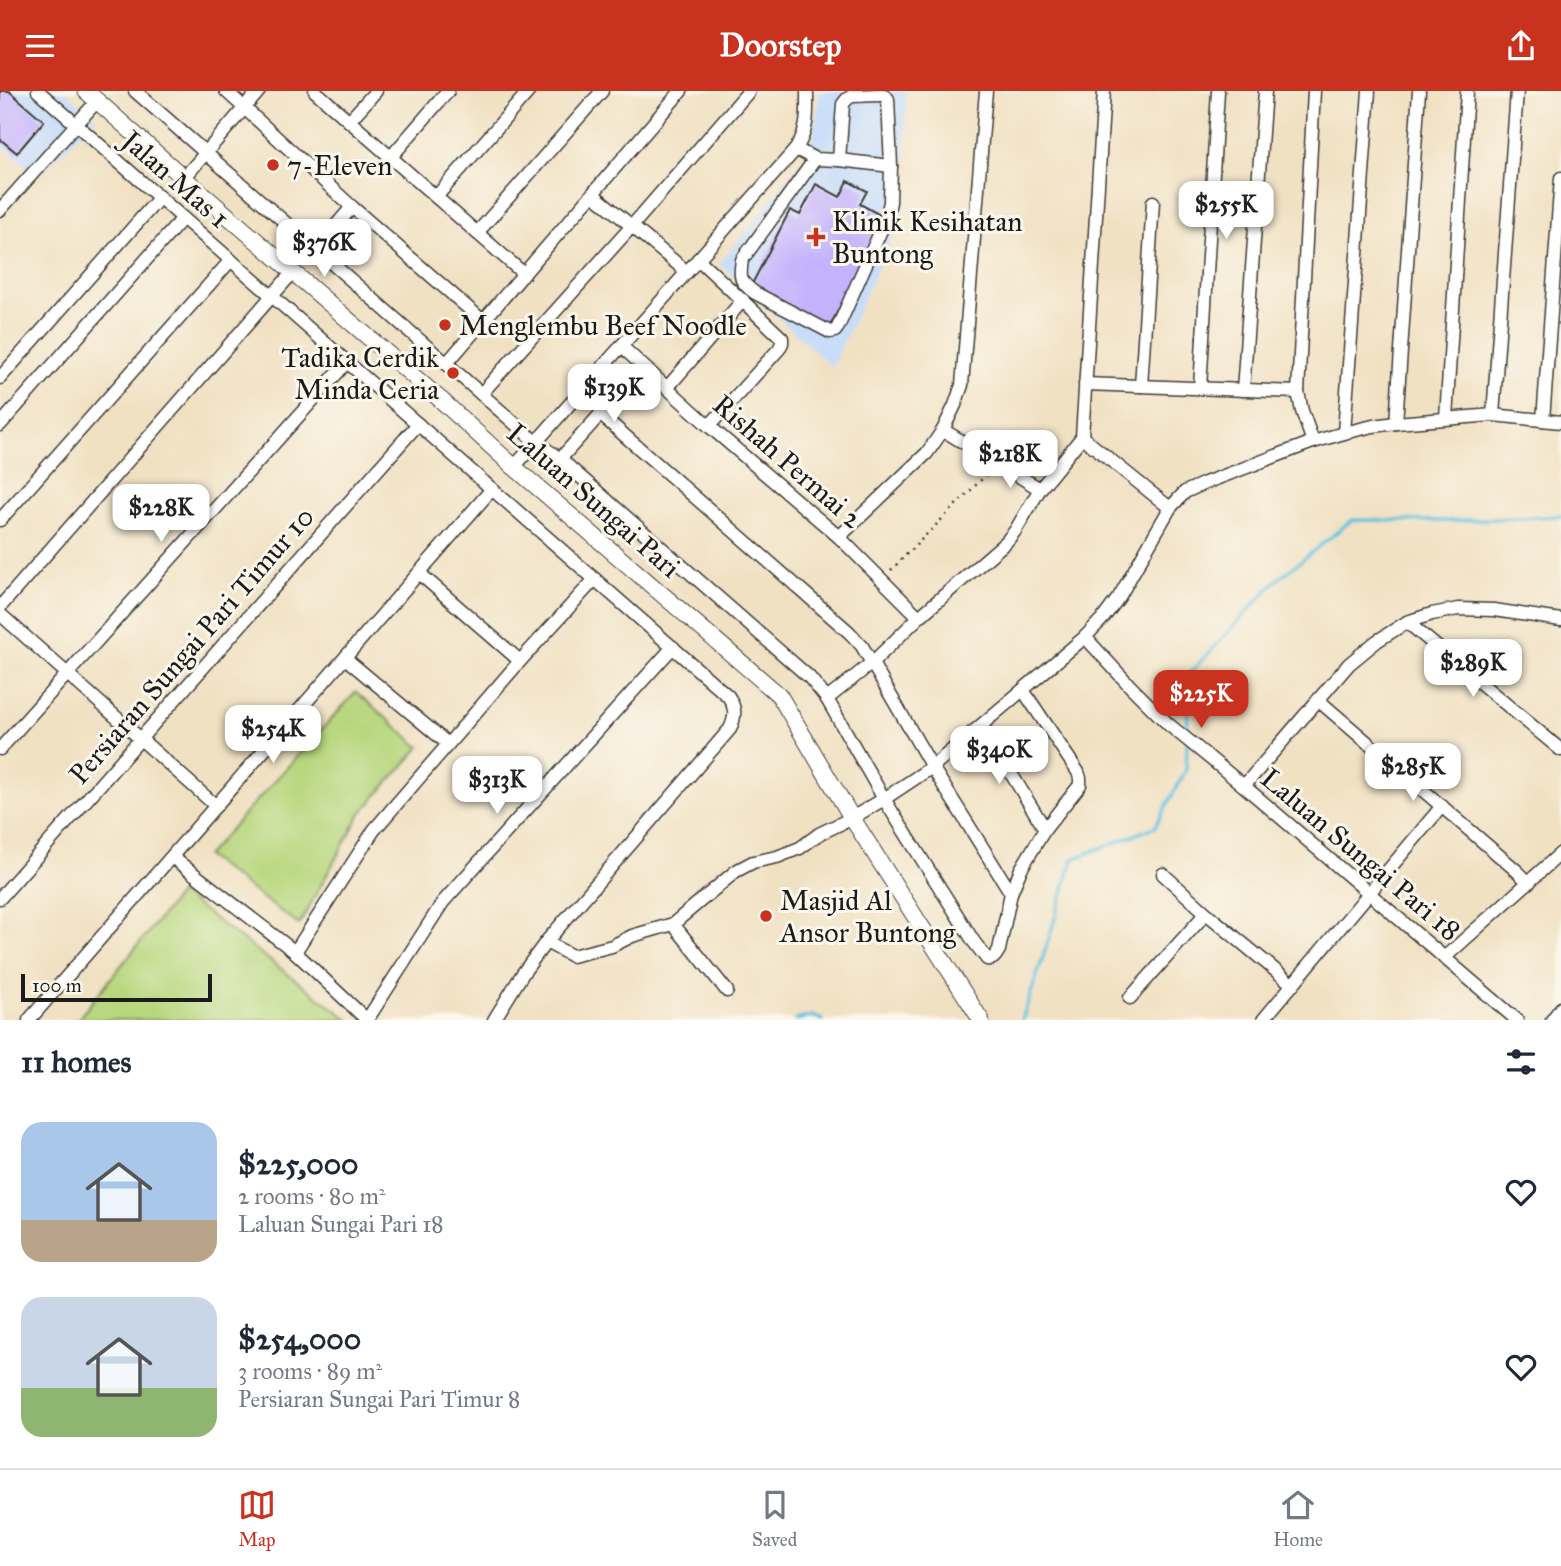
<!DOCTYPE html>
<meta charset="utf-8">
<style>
body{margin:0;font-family:"IM FELL Great Primer",serif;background:#f6f6f7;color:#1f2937;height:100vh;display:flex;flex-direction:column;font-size:26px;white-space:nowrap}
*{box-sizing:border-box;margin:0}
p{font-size:23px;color:#747a83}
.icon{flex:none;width:38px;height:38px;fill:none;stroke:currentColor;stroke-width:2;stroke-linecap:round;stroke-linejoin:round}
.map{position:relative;height:929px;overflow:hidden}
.sheet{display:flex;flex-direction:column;background:#fff;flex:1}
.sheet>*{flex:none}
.scale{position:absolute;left:21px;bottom:18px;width:191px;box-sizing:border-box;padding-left:7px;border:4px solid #1c1c1c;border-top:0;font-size:19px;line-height:24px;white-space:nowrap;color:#1c1c1c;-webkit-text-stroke:5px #fbf7ec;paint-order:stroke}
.price{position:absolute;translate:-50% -60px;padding:0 16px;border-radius:14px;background:#fff;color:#222;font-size:23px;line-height:46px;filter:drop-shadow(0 2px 4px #0008)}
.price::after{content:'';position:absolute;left:50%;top:42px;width:21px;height:16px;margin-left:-10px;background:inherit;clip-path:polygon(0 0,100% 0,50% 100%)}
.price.current{background:#c8321e;color:#fff}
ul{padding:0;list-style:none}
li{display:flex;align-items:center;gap:21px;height:175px;padding:0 21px}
li span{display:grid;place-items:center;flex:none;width:196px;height:140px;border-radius:21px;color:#555}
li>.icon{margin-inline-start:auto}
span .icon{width:84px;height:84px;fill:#fffc;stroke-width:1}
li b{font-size:30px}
h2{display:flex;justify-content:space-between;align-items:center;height:84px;padding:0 21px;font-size:30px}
header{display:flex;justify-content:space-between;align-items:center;height:91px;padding:0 21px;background:#c8321e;color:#fff;font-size:32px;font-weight:700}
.menu{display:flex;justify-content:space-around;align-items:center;height:98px;border-top:2px solid #e0e1e3;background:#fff;font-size:19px;color:#747a83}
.menu a{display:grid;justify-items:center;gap:4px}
.menu .current{color:#c8321e}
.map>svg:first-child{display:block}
.built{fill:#c8ddf9}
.green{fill:#b7d77e;stroke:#6a7a4d;stroke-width:2}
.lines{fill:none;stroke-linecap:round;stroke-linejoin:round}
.stream{stroke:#61c1df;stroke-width:3.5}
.building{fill:#c5b2fd}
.minor-casing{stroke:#3c3a35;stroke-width:15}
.major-casing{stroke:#3c3a35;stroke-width:18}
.path{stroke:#3c3a35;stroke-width:2.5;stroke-dasharray:2 5;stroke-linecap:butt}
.minor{stroke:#fff;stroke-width:12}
.major{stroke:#fff;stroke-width:16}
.poi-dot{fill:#c8321e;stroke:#fbf7ec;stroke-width:2.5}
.labels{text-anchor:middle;stroke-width:6;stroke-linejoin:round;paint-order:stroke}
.poi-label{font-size:28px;fill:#1c1c1c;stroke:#fbf7ec;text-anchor:start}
.street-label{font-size:28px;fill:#1c1c1c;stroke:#fbf7ec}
</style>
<header><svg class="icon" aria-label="menu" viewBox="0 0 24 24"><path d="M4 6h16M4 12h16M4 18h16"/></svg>Doorstep<svg class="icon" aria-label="share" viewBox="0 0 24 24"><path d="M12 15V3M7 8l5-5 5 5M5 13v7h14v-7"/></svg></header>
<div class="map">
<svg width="1561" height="929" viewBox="0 0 1561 929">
<rect width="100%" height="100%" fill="#fbf7ec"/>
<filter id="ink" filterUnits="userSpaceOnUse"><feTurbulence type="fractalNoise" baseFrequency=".0143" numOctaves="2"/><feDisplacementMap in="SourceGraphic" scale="14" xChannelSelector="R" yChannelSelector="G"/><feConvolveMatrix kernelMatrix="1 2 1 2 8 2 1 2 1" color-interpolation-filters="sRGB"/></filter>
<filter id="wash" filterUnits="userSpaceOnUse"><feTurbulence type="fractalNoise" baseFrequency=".00686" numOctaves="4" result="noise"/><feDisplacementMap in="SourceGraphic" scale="28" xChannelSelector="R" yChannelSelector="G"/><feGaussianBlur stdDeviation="1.57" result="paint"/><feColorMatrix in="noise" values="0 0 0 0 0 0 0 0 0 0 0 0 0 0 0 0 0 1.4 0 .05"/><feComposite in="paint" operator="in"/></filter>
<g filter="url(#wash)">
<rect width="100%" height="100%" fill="#f1e1c3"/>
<!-- built -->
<g class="built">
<path d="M0 0H65L96 26 39 85 0 52Z"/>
<path d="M820 0H906L904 120 832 276 719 173 811 60Z"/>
</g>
<!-- green -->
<g class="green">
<path d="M356 601 420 656 361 722 299 834 206 765Z"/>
<path d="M180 802 348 928V929H77Z"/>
</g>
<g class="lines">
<!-- stream -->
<g class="stream">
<path d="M1187 644 1189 583 1276 490 1352 429 1447 430 1561 425"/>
<path d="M796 929 813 925 823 929"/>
<path d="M1022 929 1046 857 1073 768 1155 736 1186 679 1187 652"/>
</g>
</g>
<g id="blocks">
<!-- building -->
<g class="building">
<path d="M0 0H9L44 30 17 62 0 48Z"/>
<path d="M848 90 867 100 860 113 882 125 880 138 830 235 751 195 790 119 800 124 816 93 840 106Z"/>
</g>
</g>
</g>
<g filter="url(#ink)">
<use href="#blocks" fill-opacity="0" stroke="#3c3a35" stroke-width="2"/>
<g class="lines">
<!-- minor casing -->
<g class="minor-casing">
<g id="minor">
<path d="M38 0 728 605C736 617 736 625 730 638L546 851 523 882 494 929"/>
<path d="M135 0 536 351 560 368 809 586 827 608 884 708 974 851 987 868C994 869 996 864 999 859L1011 802 1021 778 1045 738 1080 694V687L1078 681 1023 599"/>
<path d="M226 0 352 116"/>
<path d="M315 0 524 183"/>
<path d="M1104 0 1082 346 1170 417"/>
<path d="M349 30 376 0"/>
<path d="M796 58 815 68 839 69 843 13 847 8 852 5 879 4H884L888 8 891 75 890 111 886 128 838 236 835 240 830 241 755 202C740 191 739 187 742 169L815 68"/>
<path d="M391 66 448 0"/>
<path d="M839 69 891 75"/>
<path d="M184 87 259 0"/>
<path d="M593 103 687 181"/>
<path d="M436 106 529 0"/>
<path d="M0 119 97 10"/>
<path d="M477 142 602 0"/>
<path d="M316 158 352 116 483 230"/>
<path d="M698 168 782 247V252L779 258 709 335"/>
<path d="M621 255 709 335 839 446 919 526"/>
<path d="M447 272 681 0"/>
<path d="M0 287 160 106"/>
<path d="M1085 293 1298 301"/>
<path d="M1141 295 1153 111"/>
<path d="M667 297 743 209"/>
<path d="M1200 297 1218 0"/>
<path d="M1243 299 1265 0"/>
<path d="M481 303 632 135 749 0"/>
<path d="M600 323 849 541 862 555 932 676 1011 802"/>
<path d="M1493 324 1517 0"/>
<path d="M1446 327 1467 0"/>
<path d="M1543 329 1561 87"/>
<path d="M1396 332 1419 0"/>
<path d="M0 334 183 127"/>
<path d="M943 339 1040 398"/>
<path d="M1344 342 1369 0"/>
<path d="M1313 351 1302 320 1298 301 1314 0"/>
<path d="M560 368 643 276"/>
<path d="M514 376 796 58C809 37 807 23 807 0"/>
<path d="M0 429 231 169"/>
<path d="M839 446 927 362 943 339 955 314 962 294 986 0"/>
<path d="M419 482 520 570"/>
<path d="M0 516 293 181"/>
<path d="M0 523 216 715"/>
<path d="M1407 531 1561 659"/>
<path d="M1085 546 1131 596 1168 633 1244 695 1517 929"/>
<path d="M345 567 448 653"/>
<path d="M827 608 873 571 919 526 1006 451 1015 440 1040 398 1082 346"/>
<path d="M1318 609 1517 780 1529 792"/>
<path d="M982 635 1045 738"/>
<path d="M0 658 347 271"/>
<path d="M1244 695 1349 573 1377 550 1407 531 1432 523 1458 518 1494 519 1561 529"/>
<path d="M172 766 295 861 367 929"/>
<path d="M1163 783 1206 822 1293 894"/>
<path d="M0 807 418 333"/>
<path d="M673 833 727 900"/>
<path d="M546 851 572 865 612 855 632 845 673 833 736 780 753 771 777 766 800 757 819 743 852 727 884 708 932 676 1085 546 1104 526 1119 506 1170 417 1185 401 1205 392 1313 351 1344 342 1373 335 1396 332 1493 324 1561 331"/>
<path d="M295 861 374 739 520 570 595 488"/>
<path d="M1444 867 1561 762"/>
<path d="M1130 907 1206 822"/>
<path d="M29 929 492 398"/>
<path d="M367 929 443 811 673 556"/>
<path d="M1263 929 1442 715"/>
<path d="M1552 929 1561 917"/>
</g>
</g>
<!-- major casing -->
<g class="major-casing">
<path id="major" d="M86 0 184 87 441 309 514 376 779 604 852 727 981 929"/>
</g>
<!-- path -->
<path class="path" d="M891 479 988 382"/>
<!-- minor -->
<use href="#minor" class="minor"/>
<!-- major -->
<use href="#major" class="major"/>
</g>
</g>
<!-- markers -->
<g class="poi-dot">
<circle cx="273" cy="74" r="7"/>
<path d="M812.5 135.5h7v7h7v7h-7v7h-7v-7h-7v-7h7z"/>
<circle cx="445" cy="234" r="7"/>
<circle cx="453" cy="282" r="7"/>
<circle cx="766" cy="825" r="7"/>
</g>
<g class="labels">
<!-- poi labels -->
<g class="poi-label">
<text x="287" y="84">7-Eleven</text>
<text x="832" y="140">Klinik Kesihatan<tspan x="832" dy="32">Buntong</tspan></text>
<text x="459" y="244">Menglembu Beef Noodle</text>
<text x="439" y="276" text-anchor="end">Tadika Cerdik<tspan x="439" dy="32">Minda Ceria</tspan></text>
<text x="780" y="819">Masjid Al<tspan x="780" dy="32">Ansor Buntong</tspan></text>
</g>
<!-- street labels -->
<g class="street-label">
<text transform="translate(176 88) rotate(41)" y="10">Jalan Mas 1</text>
<text transform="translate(788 370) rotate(41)" y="10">Rishah Permai 2</text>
<text transform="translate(594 409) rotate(41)" y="10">Laluan Sungai Pari</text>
<text transform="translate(191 554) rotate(-49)" y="10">Persiaran Sungai Pari Timur 10</text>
<text transform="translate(1361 763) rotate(40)" y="10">Laluan Sungai Pari 18</text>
</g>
</g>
</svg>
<div class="scale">100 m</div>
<b class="price" style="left:1226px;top:150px">$255K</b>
<b class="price" style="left:324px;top:188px">$376K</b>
<b class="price" style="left:614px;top:333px">$139K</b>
<b class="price" style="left:1010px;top:399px">$218K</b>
<b class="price" style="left:161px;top:453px">$228K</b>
<b class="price" style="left:1473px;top:608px">$289K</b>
<b class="price current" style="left:1201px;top:639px">$225K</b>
<b class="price" style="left:273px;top:674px">$254K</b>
<b class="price" style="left:999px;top:695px">$340K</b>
<b class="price" style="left:1413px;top:712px">$285K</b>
<b class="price" style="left:497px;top:725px">$313K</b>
</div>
<section class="sheet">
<h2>11 homes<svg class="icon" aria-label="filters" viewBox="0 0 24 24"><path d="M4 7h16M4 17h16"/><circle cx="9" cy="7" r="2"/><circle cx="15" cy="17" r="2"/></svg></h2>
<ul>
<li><span style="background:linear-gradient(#a9c7e8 70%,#b9a48a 0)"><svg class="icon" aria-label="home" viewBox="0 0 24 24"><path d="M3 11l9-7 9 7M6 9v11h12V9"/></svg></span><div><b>$225,000</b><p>2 rooms · 80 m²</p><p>Laluan Sungai Pari 18</p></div><svg class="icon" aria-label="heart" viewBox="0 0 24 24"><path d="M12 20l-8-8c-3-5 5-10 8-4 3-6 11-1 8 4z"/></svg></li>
<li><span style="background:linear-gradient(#c9d6e8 65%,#8fb573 0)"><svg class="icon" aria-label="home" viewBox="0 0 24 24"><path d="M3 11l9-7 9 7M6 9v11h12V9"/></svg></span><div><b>$254,000</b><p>3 rooms · 89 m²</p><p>Persiaran Sungai Pari Timur 8</p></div><svg class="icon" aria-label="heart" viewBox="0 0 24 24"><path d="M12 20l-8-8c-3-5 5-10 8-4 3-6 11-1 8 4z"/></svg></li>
</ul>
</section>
<nav class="menu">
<a class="current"><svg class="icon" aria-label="map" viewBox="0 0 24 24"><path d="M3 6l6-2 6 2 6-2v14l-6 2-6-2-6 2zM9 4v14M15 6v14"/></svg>Map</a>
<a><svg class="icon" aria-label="saved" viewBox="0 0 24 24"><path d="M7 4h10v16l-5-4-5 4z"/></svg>Saved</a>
<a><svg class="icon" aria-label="home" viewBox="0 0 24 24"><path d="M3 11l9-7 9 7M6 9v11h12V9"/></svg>Home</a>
</nav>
